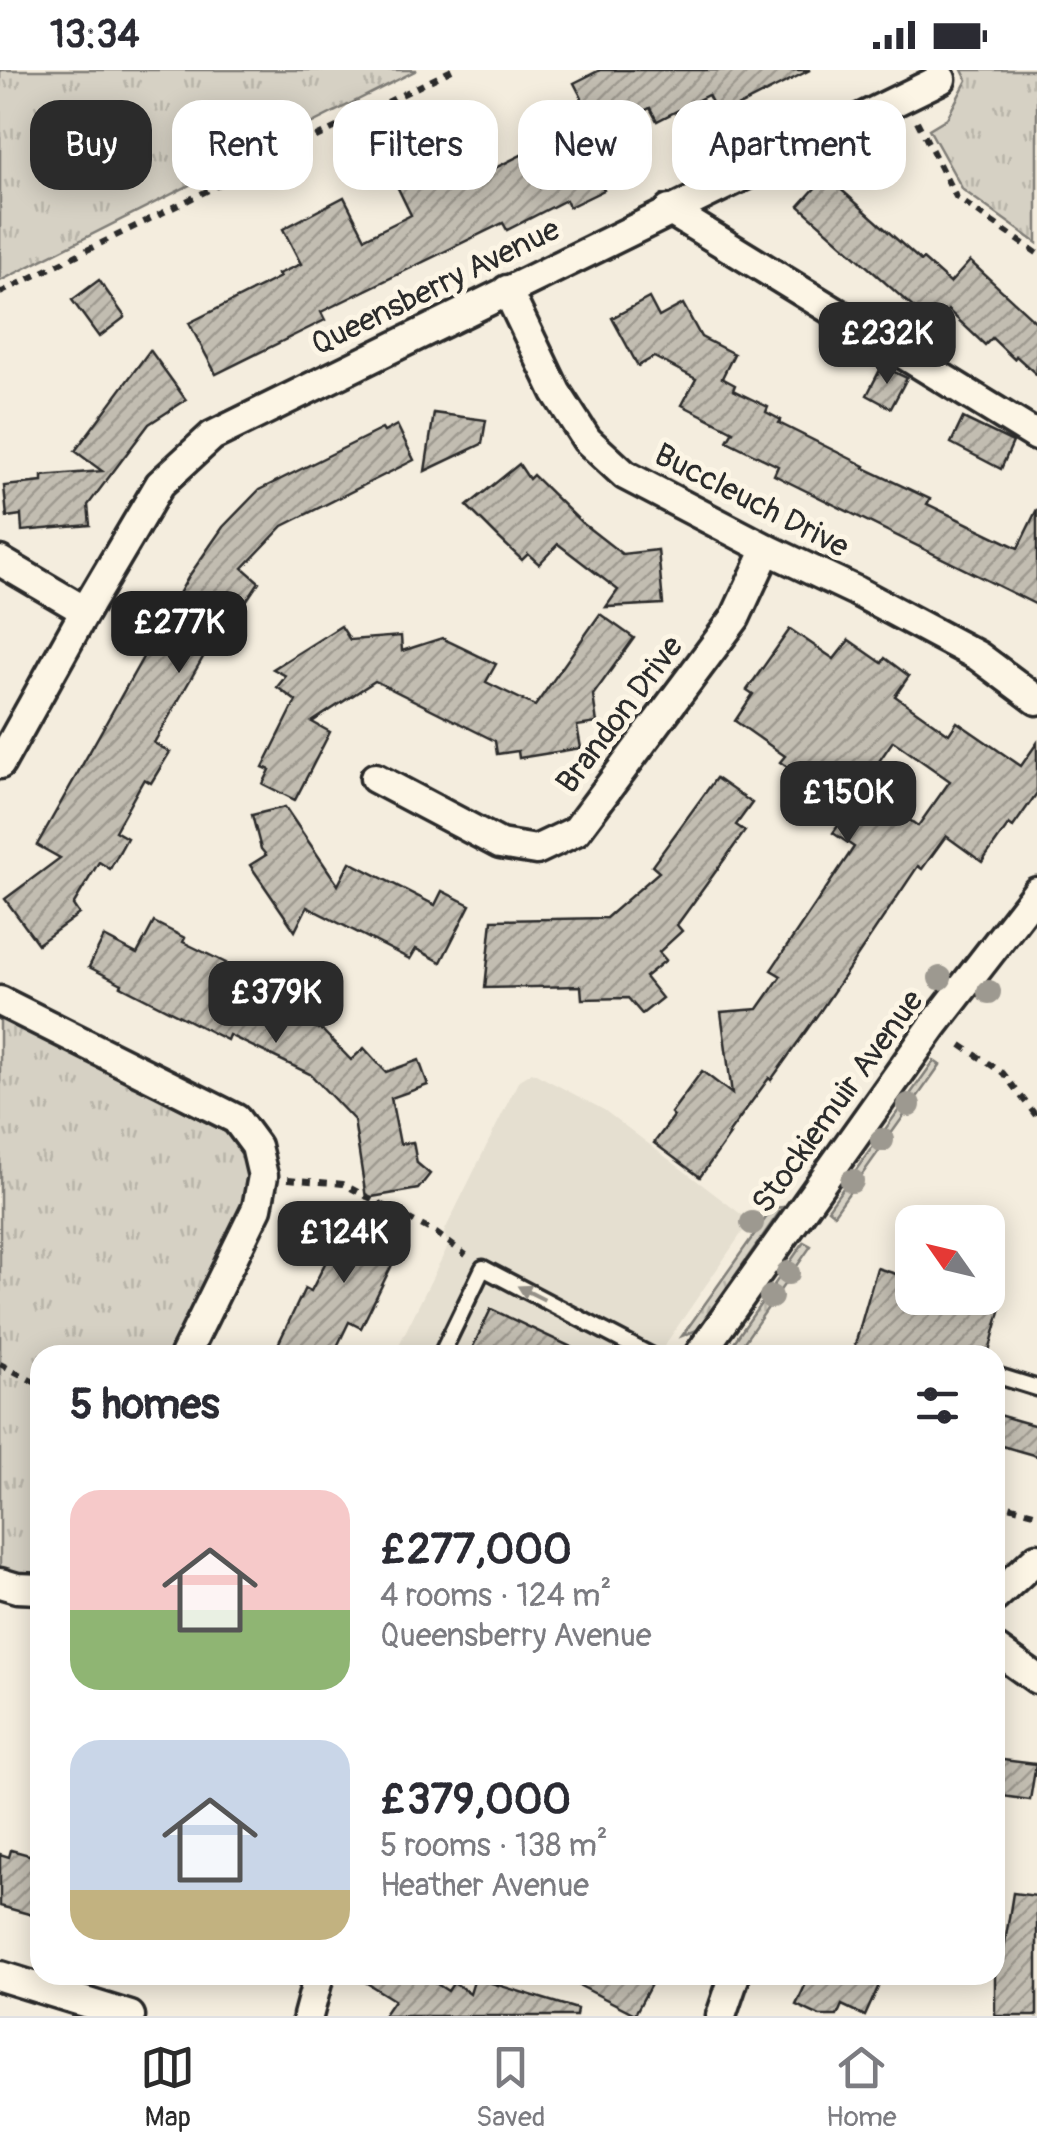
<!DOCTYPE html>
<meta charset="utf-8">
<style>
body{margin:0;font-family:Pangolin,sans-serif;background:#f2f2f3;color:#2b2b33;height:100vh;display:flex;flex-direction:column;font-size:38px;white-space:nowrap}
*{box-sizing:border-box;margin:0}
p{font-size:32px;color:#7c7c81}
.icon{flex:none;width:55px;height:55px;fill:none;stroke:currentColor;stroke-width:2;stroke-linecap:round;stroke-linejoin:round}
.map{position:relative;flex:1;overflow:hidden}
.drawer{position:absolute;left:30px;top:1275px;width:975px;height:640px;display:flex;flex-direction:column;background:#fff;border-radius:30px;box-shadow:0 5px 25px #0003}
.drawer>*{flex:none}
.guide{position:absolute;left:30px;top:30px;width:978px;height:90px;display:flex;gap:20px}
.needle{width:65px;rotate:304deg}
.controls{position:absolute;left:895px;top:1135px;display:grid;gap:20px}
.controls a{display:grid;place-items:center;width:110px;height:110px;border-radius:20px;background:#fff;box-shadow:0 5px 25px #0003;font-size:50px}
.price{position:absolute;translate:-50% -85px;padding:0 22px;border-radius:20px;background:#2b2b2b;color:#fff;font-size:32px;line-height:65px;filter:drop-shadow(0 2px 5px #0008)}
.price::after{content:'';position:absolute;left:50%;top:60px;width:30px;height:22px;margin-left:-15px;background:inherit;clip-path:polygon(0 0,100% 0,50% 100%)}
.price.active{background:#222;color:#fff}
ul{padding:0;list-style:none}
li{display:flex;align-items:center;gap:30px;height:250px;padding:0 40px}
li span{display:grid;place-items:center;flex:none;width:280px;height:200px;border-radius:30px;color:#555}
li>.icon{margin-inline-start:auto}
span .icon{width:120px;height:120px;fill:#fffc;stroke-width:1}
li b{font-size:42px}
h2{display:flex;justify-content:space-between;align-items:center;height:120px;padding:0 40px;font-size:42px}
.chip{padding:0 35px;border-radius:30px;background:#fff;box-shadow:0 5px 25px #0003;font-size:35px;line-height:90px}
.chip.active{background:#2b2b2b;color:#fff}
.status{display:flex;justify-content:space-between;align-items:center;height:70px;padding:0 50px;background:#fff;direction:ltr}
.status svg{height:28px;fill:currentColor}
.tabs{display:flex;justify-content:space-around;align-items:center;height:140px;border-top:2px solid #e1e1e2;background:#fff;font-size:28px;color:#7c7c81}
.tabs a{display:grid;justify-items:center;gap:5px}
.tabs .active{color:#2b2b2b}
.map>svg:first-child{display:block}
.built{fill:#e5dfd0}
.grass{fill:url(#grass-tufts);stroke:#807e78;stroke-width:2.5}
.building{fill:url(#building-hatch);stroke:#2b2b2b;stroke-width:2.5;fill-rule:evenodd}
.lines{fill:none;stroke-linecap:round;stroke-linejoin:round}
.lane-casing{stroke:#2b2b2b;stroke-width:21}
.street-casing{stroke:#2b2b2b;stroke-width:35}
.path{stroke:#2b2b2b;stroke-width:6;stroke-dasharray:8 8;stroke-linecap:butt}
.lane{stroke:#fcf5e5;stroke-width:14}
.street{stroke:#fcf5e5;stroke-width:28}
.tree{fill:#9d9990}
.oneway{fill:#949088}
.labels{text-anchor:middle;stroke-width:10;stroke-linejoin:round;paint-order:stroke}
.street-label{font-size:32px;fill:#2b2b2b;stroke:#fcf5e5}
</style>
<div class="status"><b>13:34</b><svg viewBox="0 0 49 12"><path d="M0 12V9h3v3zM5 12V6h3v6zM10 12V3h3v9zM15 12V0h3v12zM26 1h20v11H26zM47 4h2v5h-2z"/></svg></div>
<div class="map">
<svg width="1037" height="1946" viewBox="0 0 1037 1946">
<defs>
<pattern id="grass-tufts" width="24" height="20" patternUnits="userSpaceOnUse" patternTransform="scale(2.5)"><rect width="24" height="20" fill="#d6d1c4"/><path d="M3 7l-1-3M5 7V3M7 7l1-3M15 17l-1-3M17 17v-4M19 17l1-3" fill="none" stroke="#b8b4a9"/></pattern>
<pattern id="building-hatch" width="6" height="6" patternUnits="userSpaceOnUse" patternTransform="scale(2.5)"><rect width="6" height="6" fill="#c2bdb1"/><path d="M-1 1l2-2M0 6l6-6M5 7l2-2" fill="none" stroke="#9e9a90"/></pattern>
</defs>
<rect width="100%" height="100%" fill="#f4edde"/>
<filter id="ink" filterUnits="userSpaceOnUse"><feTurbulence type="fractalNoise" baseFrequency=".01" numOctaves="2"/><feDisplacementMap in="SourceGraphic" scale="20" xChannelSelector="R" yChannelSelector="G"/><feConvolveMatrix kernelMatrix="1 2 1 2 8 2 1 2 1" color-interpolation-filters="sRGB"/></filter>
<g filter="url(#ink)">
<!-- built -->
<path class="built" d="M532 1002 604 1040 750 1151 658 1285H394L448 1176 444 1162 519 1010Z"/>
<!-- grass -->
<g class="grass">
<path d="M0 0H417L0 211Z"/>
<path d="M962 0H1037V173L963 120 929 59 947 48 967 10Z"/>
<path d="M0 948 225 1062C243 1078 251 1095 248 1120L169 1285H40V1505C26 1508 13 1503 0 1499Z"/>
<path d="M934 991 940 995 834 1144 828 1139Z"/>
<path d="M783 1137 697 1260 682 1266 773 1138Z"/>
<path d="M804 1172 811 1176 735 1285H725Z"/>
</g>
<!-- building -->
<g class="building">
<path d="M600 0H810L719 46 708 25 657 51 650 38 582 73 569 47 587 38 574 13Z"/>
<path d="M571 55 604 120 569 137 566 130 507 160 503 153 321 242 325 250 216 304 189 253 280 207 278 204 301 194 283 159 344 127 365 168 411 145 395 112 467 74 483 104 539 76 536 72Z"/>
<path d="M826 106 921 191 923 189 950 213 970 191 1037 253V305L1016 286 1014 289 992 268 985 275 948 240 934 256 799 136Z"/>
<path d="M99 210 125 247 99 267 72 230Z"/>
<path d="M649 228 659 247 683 234 701 267 734 284 722 308 735 315 733 320 768 337 766 342 781 350 779 353 865 396 864 398 930 429 927 434 1018 478 1037 439V535L774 405 778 396 727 371 733 361 682 335 696 309 654 287 638 296 612 248Z"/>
<path d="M150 280 186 330 149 354 88 435 90 455 22 461 21 445 7 447 4 416 42 412V406L102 401 75 381Z"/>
<path d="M882 296 907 308 891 338 867 325Z"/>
<path d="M434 343 486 350 482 374 425 401Z"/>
<path d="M963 348 1013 372 1001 399 951 373Z"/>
<path d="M397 355 414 390 283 456 243 498 259 512 230 555 217 582 209 577 154 673 170 682 151 713 144 709 115 761 127 768 110 799 99 792 73 835 79 844 38 874 5 829 60 788 37 775 189 506 223 457 259 420 382 359 384 362Z"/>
<path d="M519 394 529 409 533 405 581 452 622 484 658 480 663 534 606 537 618 520 558 474 539 494 528 484 522 490 499 468 467 436Z"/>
<path d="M600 544 634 568 593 625 597 653 577 656 581 678 519 688 518 681 497 684 495 671 375 611 312 652 330 662 295 730 263 714 270 700 263 697 296 631 277 617 286 606 273 599 341 556 350 570 401 566 402 581 442 568 496 594 486 612 535 636Z"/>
<path d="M790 559 834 589 849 570 882 593 885 588 909 606 895 626 949 664 957 652 1021 696 1037 673V723L1013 757 1009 754 982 792 946 766 922 799 918 796 821 940 771 1010 769 1008 728 1064 730 1065 700 1107 654 1073 674 1046 671 1043 702 1001 732 1024 721 942 758 939 781 906 771 900 854 777 833 763 849 740 780 692 785 686 735 651 753 624 747 620ZM893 671 950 711 918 756 862 716Z"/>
<path d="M716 708 752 733 736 755 745 761 677 855 682 861 659 882 666 890 645 907 662 928 642 944 628 928 582 929 581 916 485 918 492 850 606 848 659 802 652 796Z"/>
<path d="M285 737 338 815 350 792 435 835 442 821 470 835 441 892 416 879 410 889 307 837 295 861 250 795 266 785 261 779 252 745Z"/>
<path d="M154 852 185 868 183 872 226 893 220 906 251 922 250 926 323 961 351 990 364 978 386 1002 419 990 428 1015 391 1028 400 1074 413 1072 417 1093 430 1104 418 1119 366 1128 354 1050 310 1004 229 965 227 970 121 916 122 914 89 897 104 867 137 884Z"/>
<path d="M357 1135 409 1160 361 1258 349 1252 333 1285H273L305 1218 311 1221 346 1152 348 1153Z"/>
<path d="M877 1198 912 1209V1228H978L1002 1234 988 1285H852Z"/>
<path d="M491 1239 588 1285H469Z"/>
<path d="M995 1344 1037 1356V1386L995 1374Z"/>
<path d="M995 1689 1036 1694 1030 1730 995 1725Z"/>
<path d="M11 1780 40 1788V1847L0 1836V1784L9 1787Z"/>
<path d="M1013 1823 1037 1826V1946H995V1877L1004 1879Z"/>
<path d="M354 1905H423L448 1921 454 1912 470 1924 475 1908 577 1939 576 1946H383L394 1930Z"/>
<path d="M559 1905H656L635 1944Z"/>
<path d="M810 1905H864L880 1913 865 1946 842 1935 837 1946H820L796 1935Z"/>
</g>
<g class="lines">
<!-- lane casing -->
<g class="lane-casing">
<g id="lane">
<path d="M441 1285 483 1198 650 1285"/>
<path d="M995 1305 1037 1318"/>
</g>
</g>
<!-- street casing -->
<g class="street-casing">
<g id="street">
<path d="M669 140 1037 366"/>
<path d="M507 220 556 322 587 370 625 405 767 479 856 521 978 586 1037 630"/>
<path d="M0 491 85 541"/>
<path d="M0 694 85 541 160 414 212 366 941 9"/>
<path d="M375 708 500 774 536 780 576 761 735 548 767 479"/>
<path d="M0 931 236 1049 256 1076 263 1106 257 1138 185 1285"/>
<path d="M699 1285 933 956 1037 822"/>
<path d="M0 1513 17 1518 40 1519"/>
<path d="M995 1527 1037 1488"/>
<path d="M995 1579 1037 1609"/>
<path d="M0 1906 130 1946"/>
<path d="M308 1946 319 1905"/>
<path d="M721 1946 735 1905"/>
</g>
</g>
<!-- path -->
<g class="path">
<path d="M917 51 956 127 1037 183"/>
<path d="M0 223 452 0"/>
<path d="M961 975 1003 1003 1037 1047"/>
<path d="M288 1109 343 1114 436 1163 466 1185"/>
<path d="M565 1285 570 1276"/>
<path d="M0 1294 40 1315"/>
<path d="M995 1432 1037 1444"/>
</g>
<!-- lane -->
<use href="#lane" class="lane"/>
<!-- street -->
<use href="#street" class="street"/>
</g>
<!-- trees -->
<g class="tree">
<circle cx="940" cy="908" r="12"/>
<circle cx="989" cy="922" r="12"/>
<circle cx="909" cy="1035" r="12"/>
<circle cx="882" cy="1070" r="12"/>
<circle cx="852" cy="1111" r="12"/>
<circle cx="752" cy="1153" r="12"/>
<circle cx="788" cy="1203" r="12"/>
<circle cx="771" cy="1227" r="12"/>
</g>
<!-- one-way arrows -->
<defs><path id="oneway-solid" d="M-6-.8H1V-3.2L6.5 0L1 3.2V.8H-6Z" transform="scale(2.5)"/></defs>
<use class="oneway" href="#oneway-solid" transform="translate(531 1223) rotate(-153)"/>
</g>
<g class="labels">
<!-- street labels -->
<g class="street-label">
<text transform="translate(435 216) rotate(-26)" y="11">Queensberry Avenue</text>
<text transform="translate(752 430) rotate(27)" y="11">Buccleuch Drive</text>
<text transform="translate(619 644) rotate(-53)" y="11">Brandon Drive</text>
<text transform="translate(837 1031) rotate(-54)" y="11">Stockiemuir Avenue</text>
</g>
</g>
</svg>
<div class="controls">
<a><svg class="needle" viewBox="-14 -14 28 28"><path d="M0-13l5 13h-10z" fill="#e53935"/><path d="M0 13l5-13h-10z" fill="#7c7c81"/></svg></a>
</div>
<b class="price" style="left:887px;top:317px">£232K</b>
<b class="price active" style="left:179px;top:606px">£277K</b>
<b class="price" style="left:848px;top:776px">£150K</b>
<b class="price" style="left:276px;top:976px">£379K</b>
<b class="price" style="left:344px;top:1216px">£124K</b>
<div class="guide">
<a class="chip active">Buy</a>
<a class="chip">Rent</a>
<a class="chip">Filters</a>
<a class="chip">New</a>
<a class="chip">Apartment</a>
</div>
<section class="drawer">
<h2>5 homes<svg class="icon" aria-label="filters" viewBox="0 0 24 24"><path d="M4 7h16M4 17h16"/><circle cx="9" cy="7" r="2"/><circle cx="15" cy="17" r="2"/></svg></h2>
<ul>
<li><span style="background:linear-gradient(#f6c9c9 60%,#8fb573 0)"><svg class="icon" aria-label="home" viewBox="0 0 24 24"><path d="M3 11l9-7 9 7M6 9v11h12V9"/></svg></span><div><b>£277,000</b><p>4 rooms · 124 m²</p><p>Queensberry Avenue</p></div></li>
<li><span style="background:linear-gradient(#c9d6e8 75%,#c2b280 0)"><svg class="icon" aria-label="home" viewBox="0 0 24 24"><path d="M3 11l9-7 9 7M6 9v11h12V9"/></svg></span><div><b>£379,000</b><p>5 rooms · 138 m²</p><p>Heather Avenue</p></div></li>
</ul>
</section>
</div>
<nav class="tabs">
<a class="active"><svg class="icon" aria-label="map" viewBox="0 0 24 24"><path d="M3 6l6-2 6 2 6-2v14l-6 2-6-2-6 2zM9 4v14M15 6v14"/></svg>Map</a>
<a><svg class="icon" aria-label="saved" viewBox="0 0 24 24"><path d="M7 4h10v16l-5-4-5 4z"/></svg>Saved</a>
<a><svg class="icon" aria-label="home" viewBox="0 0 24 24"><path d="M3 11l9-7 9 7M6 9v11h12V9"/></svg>Home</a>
</nav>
